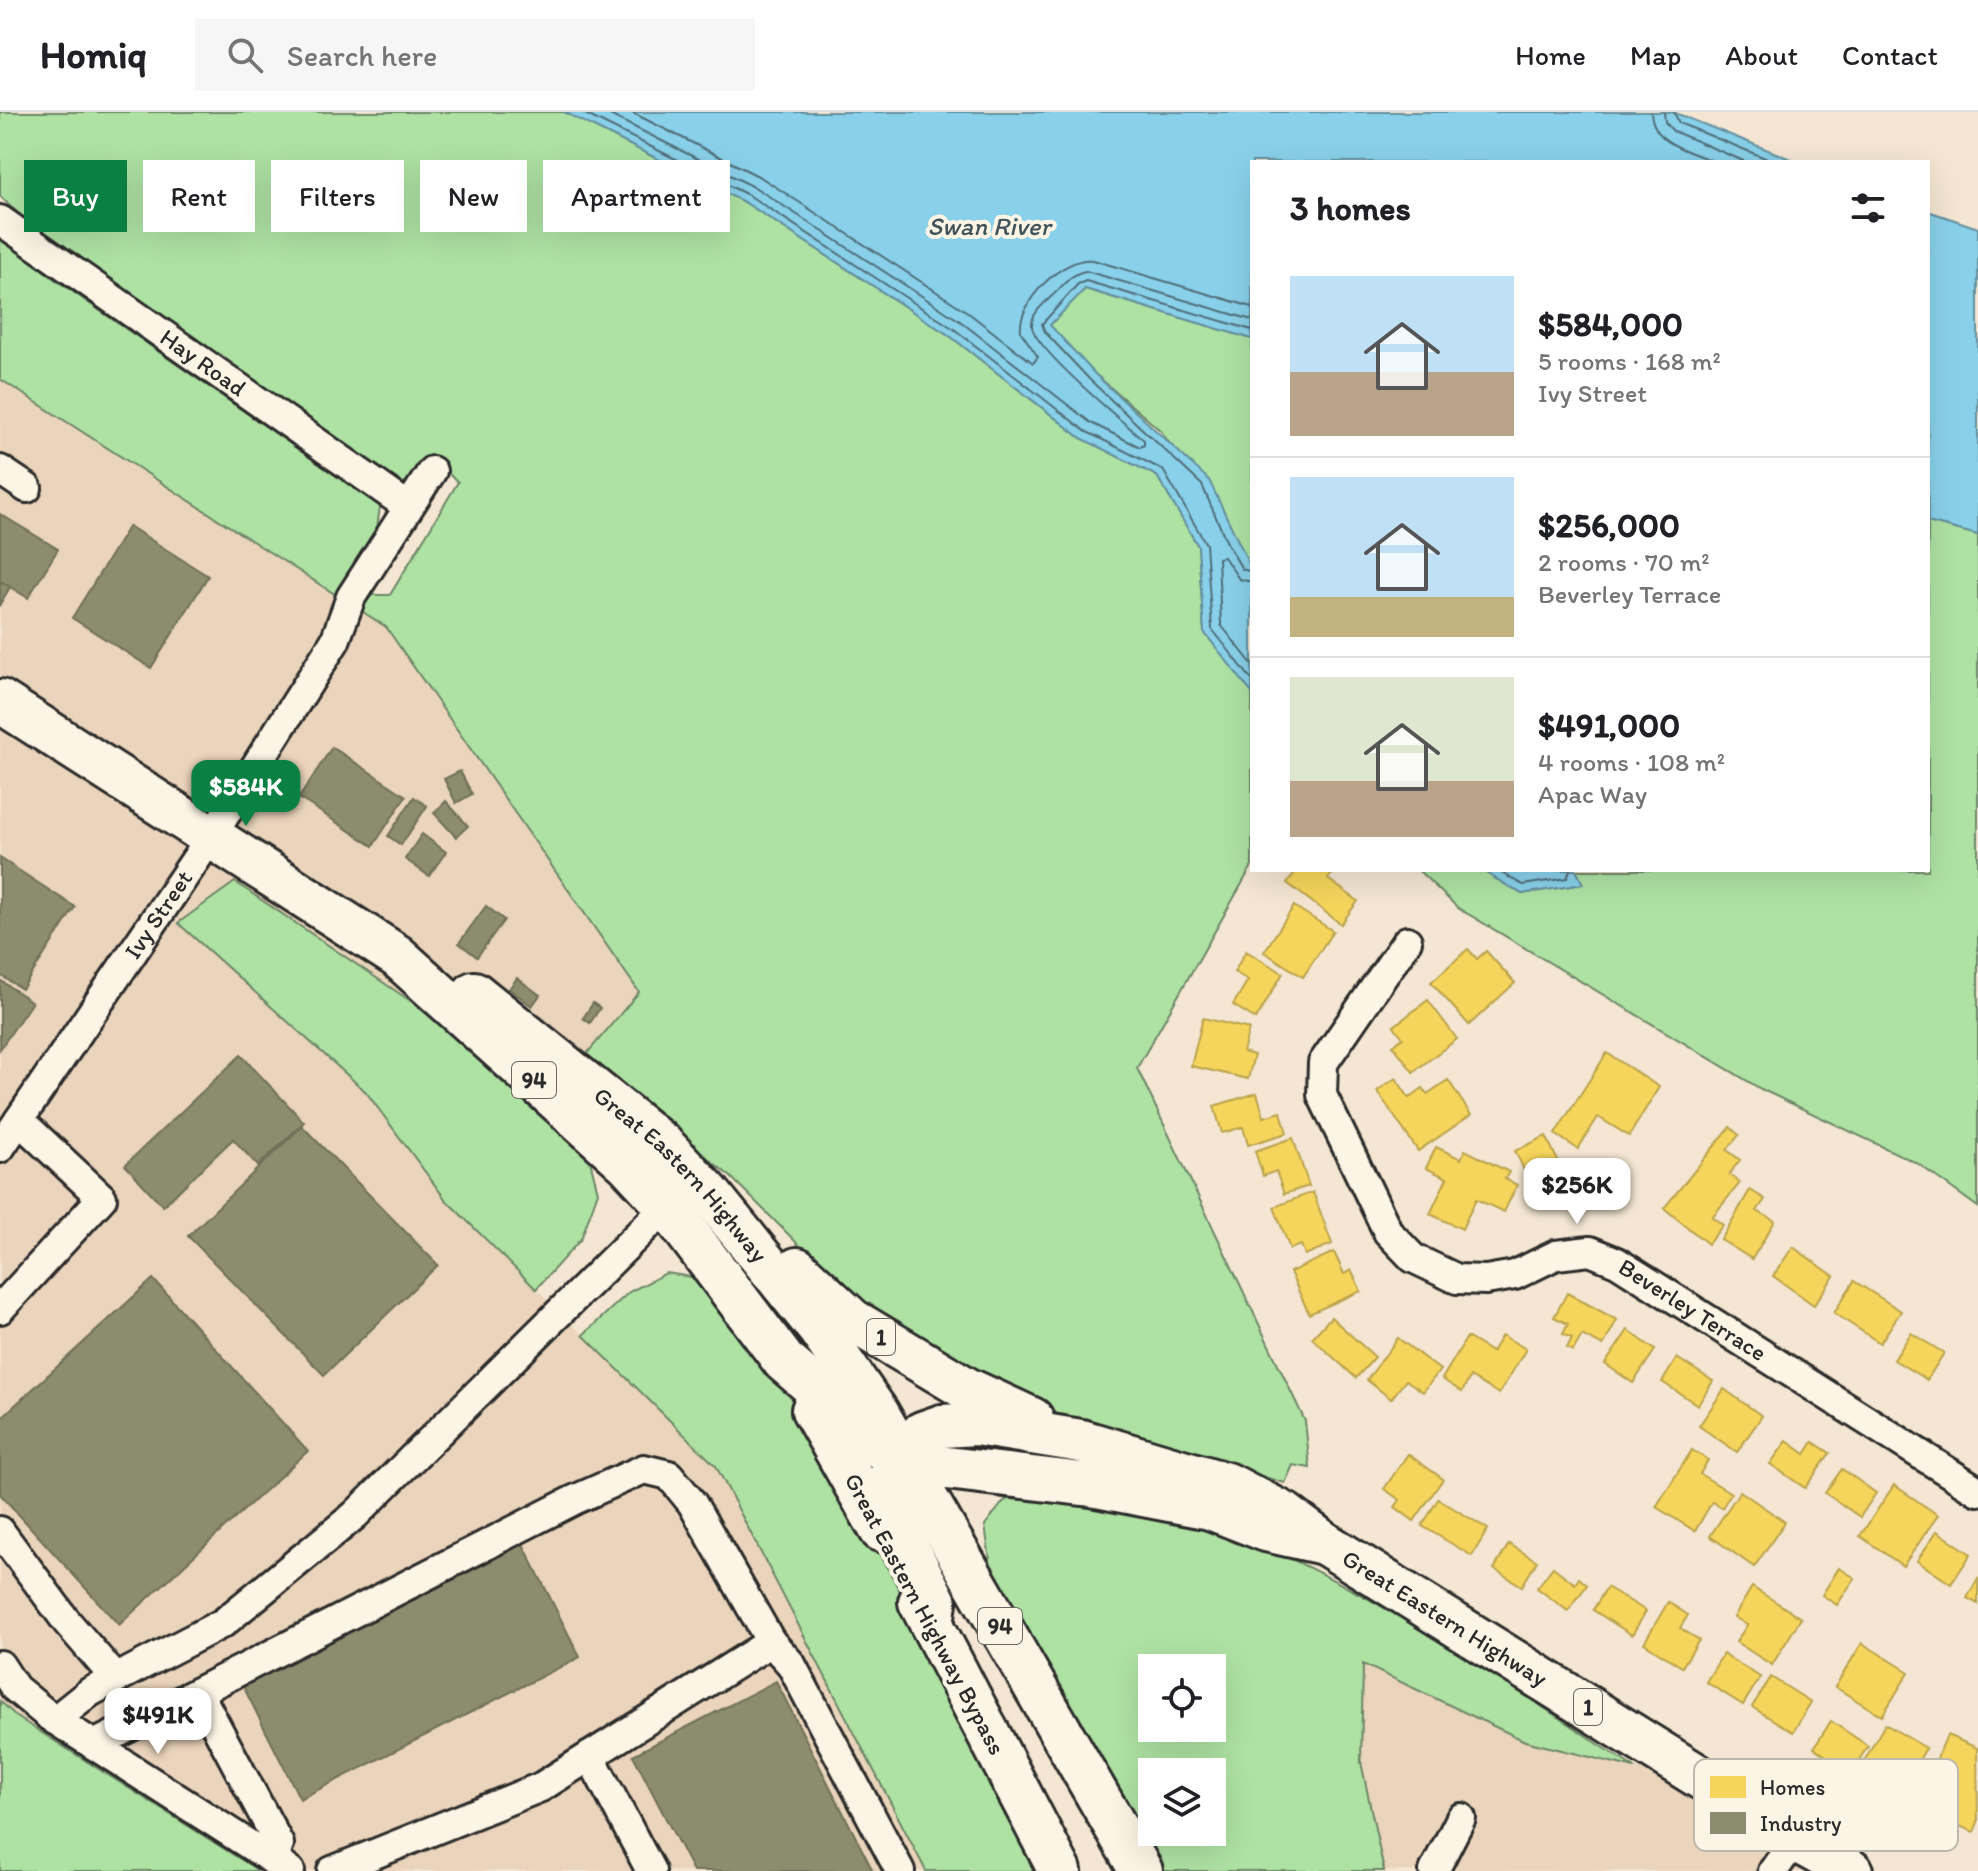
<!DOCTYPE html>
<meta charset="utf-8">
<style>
body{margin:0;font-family:Itim,sans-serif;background:#f6f6f6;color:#202124;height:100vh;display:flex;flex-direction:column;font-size:30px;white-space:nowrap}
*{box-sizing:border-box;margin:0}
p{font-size:26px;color:#757577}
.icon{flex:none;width:44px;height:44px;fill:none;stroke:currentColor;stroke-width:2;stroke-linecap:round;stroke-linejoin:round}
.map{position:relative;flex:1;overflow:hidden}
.side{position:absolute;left:1250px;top:48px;width:680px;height:712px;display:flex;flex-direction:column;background:#fff;border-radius:0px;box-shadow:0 8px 32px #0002}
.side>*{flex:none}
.banner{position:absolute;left:24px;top:48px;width:760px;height:72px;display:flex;gap:16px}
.tools{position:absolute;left:1138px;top:1542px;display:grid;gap:16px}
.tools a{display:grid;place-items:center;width:88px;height:88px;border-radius:0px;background:#fff;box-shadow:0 8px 32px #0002;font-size:40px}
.price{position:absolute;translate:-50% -68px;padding:0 18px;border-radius:16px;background:#fff;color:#222;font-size:26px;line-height:52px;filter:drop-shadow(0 2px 4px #0008)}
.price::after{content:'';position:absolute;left:50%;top:48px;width:24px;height:18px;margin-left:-12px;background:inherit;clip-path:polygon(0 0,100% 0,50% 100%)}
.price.selected{background:#0b8043;color:#fff}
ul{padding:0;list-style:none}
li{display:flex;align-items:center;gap:24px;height:200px;padding:0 40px}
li+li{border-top:2px solid #e0e0e0}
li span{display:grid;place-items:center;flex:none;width:224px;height:160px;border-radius:0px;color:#555}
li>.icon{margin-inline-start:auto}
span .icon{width:96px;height:96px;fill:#fffc;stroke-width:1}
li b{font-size:34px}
h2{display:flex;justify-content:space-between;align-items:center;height:96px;padding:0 40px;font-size:34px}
.chip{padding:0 28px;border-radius:0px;background:#fff;box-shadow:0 8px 32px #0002;font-size:28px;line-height:72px}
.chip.selected{background:#0b8043;color:#fff}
header{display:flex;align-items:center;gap:48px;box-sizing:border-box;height:112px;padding:0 40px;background:#fff;border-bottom:2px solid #e0e0e0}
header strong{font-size:38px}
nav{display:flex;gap:44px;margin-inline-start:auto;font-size:28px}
.search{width:560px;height:72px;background:#f6f6f6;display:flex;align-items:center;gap:20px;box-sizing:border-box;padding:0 28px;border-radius:0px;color:#757577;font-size:30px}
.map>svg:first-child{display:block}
.built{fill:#ead4bb}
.green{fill:#aee2a3;stroke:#6c8667;stroke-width:2;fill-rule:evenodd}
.water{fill:#89d1ea;stroke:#638f9e;stroke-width:2}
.homes{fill:#f6d55c;stroke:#b9a24d;stroke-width:2}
.industry{fill:#8c8c6e;stroke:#6f6f5a;stroke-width:2}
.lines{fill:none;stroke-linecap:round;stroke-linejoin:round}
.shore{stroke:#516d77;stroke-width:2}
.minor-casing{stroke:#2b2b2b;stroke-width:34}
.highway-casing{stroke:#2b2b2b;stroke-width:48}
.minor{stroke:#fcf5e5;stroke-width:28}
.highway{stroke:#fcf5e5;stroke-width:42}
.labels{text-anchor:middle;stroke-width:8;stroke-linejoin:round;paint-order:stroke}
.shield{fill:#fcf5e5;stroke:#6a6863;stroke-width:2}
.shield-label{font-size:22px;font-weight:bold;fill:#2b2b2b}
.street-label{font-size:24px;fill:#2b2b2b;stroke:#fcf5e5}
.water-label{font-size:26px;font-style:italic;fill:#42545b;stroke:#fcf5e5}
.key{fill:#fcf5e5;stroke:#bdb8ad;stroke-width:2}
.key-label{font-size:22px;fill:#2b2b2b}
</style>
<header>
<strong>Homiq</strong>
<div class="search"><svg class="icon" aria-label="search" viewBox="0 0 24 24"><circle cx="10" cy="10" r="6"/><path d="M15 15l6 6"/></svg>Search here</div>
<nav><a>Home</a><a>Map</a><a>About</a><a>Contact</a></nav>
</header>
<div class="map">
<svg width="1978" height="1759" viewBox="0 0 1978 1759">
<rect width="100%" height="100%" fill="#f4e6d2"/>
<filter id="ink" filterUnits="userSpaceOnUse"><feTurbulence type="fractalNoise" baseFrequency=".0125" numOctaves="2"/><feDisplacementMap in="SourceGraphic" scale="16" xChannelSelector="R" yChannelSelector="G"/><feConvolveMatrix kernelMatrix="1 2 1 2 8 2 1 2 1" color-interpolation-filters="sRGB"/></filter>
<g filter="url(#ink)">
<!-- built -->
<g class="built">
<path d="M0 267 385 515 639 881 551 984 236 771 178 811 366 980 446 1088 716 1354 926 1759H0Z"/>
<path d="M1362 1552 1525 1628 1719 1677 1851 1759H1384L1361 1650Z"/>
</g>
<!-- green -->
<g class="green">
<path d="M0 0H564L746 91 950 224 1081 326 1157 364 1198 434 1204 520 1252 578V754L1137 956 1305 1309 1310 1356 1293 1353 1285 1371 1070 1308 964 1263 868 1202 731 1065 584 945 639 880 386 515 360 498 372 483H390L458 370 432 347 414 368 396 372 50 132 0 84Z"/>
<path d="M0 123 53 166 380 394 375 432 341 486 0 267Z"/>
<path d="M1085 177 1252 227V458L1161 319 1095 262 1049 213Z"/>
<path d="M1928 410 1978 423V1095L1917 1051 1761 977 1458 796 1418 758H1481L1522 782 1582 772 1576 758H1928Z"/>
<path d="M235 770 412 890 586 1033 598 1080 581 1127 536 1177 446 1088 366 980 178 811Z"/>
<path d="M666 1161 698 1166 717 1180 813 1314 1034 1734 1037 1759H926L716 1354 583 1223 629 1180Z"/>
<path d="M1031 1376C1082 1385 1137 1389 1186 1405 1343 1455 1497 1566 1635 1656L1525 1629 1363 1552 1361 1650 1384 1759H1158L992 1463 985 1413 1004 1389ZM1152 1556H1212V1616H1152ZM1152 1660H1212V1720H1152Z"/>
<path d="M0 1589 17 1605 259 1759H0Z"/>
</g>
<!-- water -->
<g class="water">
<path d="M564 0H1673L1798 50H1252V227L1085 177 1050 213 1095 262 1209 368 1252 458V581L1204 520 1198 434 1157 364 1081 326 950 224 746 91Z"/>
<path d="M1928 99 1978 116V423L1928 410Z"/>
<path d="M1481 758H1576L1583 772 1522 782Z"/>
</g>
<!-- homes -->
<g class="homes">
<path d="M1297 758H1335L1328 767 1358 789 1341 812 1287 771Z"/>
<path d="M1294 794 1333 819 1303 865 1264 840Z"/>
<path d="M1468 837 1477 847 1486 839 1515 871 1469 913 1431 870Z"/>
<path d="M1246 839 1283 861 1256 907 1233 893 1248 868 1234 860Z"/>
<path d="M1428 888 1457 927 1413 960 1393 933 1403 926 1394 914Z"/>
<path d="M1203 906 1249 917 1243 940 1254 943 1248 967 1191 954Z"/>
<path d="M1607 941 1659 975 1629 1024 1598 1005 1578 1037 1555 1022Z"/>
<path d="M1396 966 1409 986 1423 976 1427 982 1448 968 1471 1003 1418 1039 1377 979Z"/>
<path d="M1257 981 1264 1005 1281 1000 1287 1021 1248 1033 1243 1015 1222 1021 1214 994Z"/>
<path d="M1730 1015 1739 1023 1727 1038 1740 1048 1729 1062 1740 1071 1712 1105 1723 1113 1708 1132 1664 1096Z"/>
<path d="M1546 1024 1566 1066 1535 1081 1515 1039Z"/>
<path d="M1293 1026 1309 1074 1284 1082 1276 1059 1263 1064 1255 1039Z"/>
<path d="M1436 1035 1461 1047 1465 1038 1509 1060 1505 1067 1517 1073 1504 1100 1476 1087 1462 1117 1430 1102 1447 1066 1426 1056Z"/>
<path d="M1750 1078 1765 1087 1757 1099 1775 1109 1752 1147 1721 1128Z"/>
<path d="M1313 1080 1332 1132 1305 1143 1301 1133 1290 1137 1274 1095Z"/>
<path d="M1793 1135 1834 1164 1814 1193 1773 1164Z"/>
<path d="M1334 1140 1344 1162 1351 1158 1361 1179 1309 1202 1290 1160Z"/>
<path d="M1854 1169 1901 1199 1880 1231 1834 1201Z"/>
<path d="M1567 1181 1617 1208 1603 1234 1582 1223 1573 1239 1567 1236 1572 1226 1563 1222 1568 1212 1554 1205Z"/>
<path d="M1331 1205 1375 1245 1356 1266 1312 1226Z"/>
<path d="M1628 1218 1655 1238 1633 1271 1605 1252Z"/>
<path d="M1911 1221 1944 1241 1927 1268 1894 1248Z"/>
<path d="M1502 1223 1526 1237 1499 1282 1470 1265 1462 1280 1442 1267 1467 1225 1492 1240Z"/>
<path d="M1398 1226 1440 1258 1423 1280 1406 1268 1391 1287 1367 1268Z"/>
<path d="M1677 1246 1713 1269 1698 1293 1662 1270Z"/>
<path d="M1724 1277 1762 1304 1737 1340 1699 1314Z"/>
<path d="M1787 1329 1805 1342 1813 1330 1830 1341 1805 1376 1770 1352Z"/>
<path d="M1692 1338 1708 1348 1700 1362 1731 1381 1722 1396 1712 1390 1695 1419 1656 1395Z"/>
<path d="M1408 1342 1443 1367 1414 1409 1395 1395 1400 1388 1384 1377Z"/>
<path d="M1842 1357 1876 1381 1860 1405 1825 1381Z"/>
<path d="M1894 1373 1938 1403 1903 1454 1860 1424Z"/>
<path d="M1740 1379 1785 1410 1754 1455 1710 1424Z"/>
<path d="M1438 1387 1488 1417 1472 1444 1422 1414Z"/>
<path d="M1937 1419 1971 1442 1951 1472 1917 1449Z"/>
<path d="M1509 1432 1537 1449 1522 1474 1494 1457Z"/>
<path d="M1553 1455 1575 1472 1579 1466 1587 1473 1568 1499 1537 1476Z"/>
<path d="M1839 1456 1855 1466 1837 1493 1822 1483Z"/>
<path d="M1978 1466V1492L1967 1486Z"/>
<path d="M1607 1475 1646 1499 1632 1523 1593 1498Z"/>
<path d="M1752 1475 1801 1506 1772 1553 1736 1530 1747 1513 1734 1505Z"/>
<path d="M1668 1490 1688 1503 1680 1516 1699 1528 1682 1555 1644 1531Z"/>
<path d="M1862 1531 1909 1560 1882 1604 1835 1575Z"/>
<path d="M1723 1542 1760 1565 1743 1593 1706 1570Z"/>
<path d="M1771 1565 1811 1590 1793 1620 1752 1595Z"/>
<path d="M1831 1609 1868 1634 1851 1660 1814 1636Z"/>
<path d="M1885 1612 1926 1636 1893 1693 1852 1670Z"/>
<path d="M1947 1623 1977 1636 1978 1710 1974 1720 1916 1696Z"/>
</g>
<!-- industry -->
<g class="industry">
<path d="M0 402 58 437 28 486 0 469Z"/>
<path d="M129 414 208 464 151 556 72 506Z"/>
<path d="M0 469 10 475 0 492Z"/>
<path d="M332 635 406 684 373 734 299 686Z"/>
<path d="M460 659 472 682 456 691 444 667Z"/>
<path d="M414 685 427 694 401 733 388 724Z"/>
<path d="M446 689 468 714 456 725 434 701Z"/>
<path d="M422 722 446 740 429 764 405 747Z"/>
<path d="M0 746 75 795 22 877 0 863Z"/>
<path d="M486 794 504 808 477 845 459 831Z"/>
<path d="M517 866 540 883 532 894 509 877Z"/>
<path d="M0 868 32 890 0 937Z"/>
<path d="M593 891 600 896 590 911 583 906Z"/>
<path d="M241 943 304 1010 258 1054 233 1027 163 1094 125 1053Z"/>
<path d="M302 1014 438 1153 324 1263 188 1124Z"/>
<path d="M153 1167 308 1339 119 1513 0 1382V1307Z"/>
<path d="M522 1430 580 1545 300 1687 242 1572Z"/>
<path d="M776 1569 873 1759H693L633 1643Z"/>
</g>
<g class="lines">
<!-- shore -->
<g class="shore">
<path d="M581 0 750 84 954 217 1085 319 1163 358 1206 432 1212 517 1252 568"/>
<path d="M604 0 756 76 960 209 1091 311 1140 335 1144 333V328C1124 311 1033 236 1032 214 1031 201 1044 192 1052 184 1063 174 1071 161 1086 159L1252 208"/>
<path d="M631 0 762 66 966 199 1033 251 1038 245 1021 220C1017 190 1063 144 1093 148L1252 195"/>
<path d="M1651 0C1653 33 1690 39 1715 50"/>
<path d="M1664 0 1665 10 1673 19 1746 50"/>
<path d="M1674 0 1679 11 1775 50"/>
<path d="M1252 218 1086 169 1078 172 1042 212 1045 220 1090 268 1202 373 1228 433 1242 457 1252 460"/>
<path d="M1252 470 1239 467 1224 445 1218 446 1221 513 1252 552"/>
<path d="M1496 758 1523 773 1567 766 1570 758"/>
</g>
<!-- minor casing -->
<g class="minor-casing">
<g id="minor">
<path id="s1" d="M0 108 407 394"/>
<path d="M0 358 27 376"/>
<path id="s2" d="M1407 829 1323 951 1322 983 1388 1120 1413 1146 1457 1167 1486 1168 1515 1163 1556 1143 1590 1139 1617 1150 1978 1379"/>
<path id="s3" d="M0 1036 211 725 335 529 351 485 432 359"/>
<path d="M0 1197 102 1086 19 1008"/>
<path d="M0 1419 67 1510 116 1567"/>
<path d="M771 1530 791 1552 900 1759"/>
<path d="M0 1553 15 1576 49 1604 290 1759"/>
<path d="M198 1580 279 1732 274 1749"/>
<path d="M55 1608 90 1580 223 1511 355 1403 667 1094"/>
<path d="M94 1633 574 1388 644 1357 669 1363 692 1391 771 1530 541 1675 332 1759"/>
<path d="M590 1644 651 1759"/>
<path d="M1434 1759 1461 1706"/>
<path d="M1773 1759 1795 1728"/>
</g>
</g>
<!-- highway casing -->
<g class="highway-casing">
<g id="highway">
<path d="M0 589 397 844 628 1052 667 1094 784 1249 819 1279 860 1324 878 1335 938 1355 1091 1373 1210 1396 1266 1418 1324 1431"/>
<path id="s4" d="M474 881 663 1033 708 1080 819 1217 878 1302 1141 1759"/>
<path d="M797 1157 852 1208 967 1277 1032 1307"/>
<path d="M813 1298 881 1418"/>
<path d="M920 1490 1060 1759"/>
<path id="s5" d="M932 1513 935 1490 887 1396 884 1376 902 1344 922 1321 942 1314 976 1312 1081 1329 1229 1373 1285 1402 1324 1431 1719 1677 1795 1728 1851 1759"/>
</g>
</g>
<!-- minor -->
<use href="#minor" class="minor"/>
<!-- highway -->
<use href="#highway" class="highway"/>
</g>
</g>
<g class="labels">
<!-- shield labels -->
<g class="shield">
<rect x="512" y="950" width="44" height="36" rx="6"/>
<rect x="867" y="1207" width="28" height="36" rx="6"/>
<rect x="978" y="1496" width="44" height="36" rx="6"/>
<rect x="1574" y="1577" width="28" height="36" rx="6"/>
</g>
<g class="shield-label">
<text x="534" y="976">94</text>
<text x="881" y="1233">1</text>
<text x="1000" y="1522">94</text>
<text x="1588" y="1603">1</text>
</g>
<!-- street labels -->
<g class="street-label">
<text dy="8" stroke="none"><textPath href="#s1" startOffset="248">Hay Road</textPath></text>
<text dy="8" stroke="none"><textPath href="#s3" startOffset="282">Ivy Street</textPath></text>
<text dy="8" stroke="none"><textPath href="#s4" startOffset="276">Great Eastern Highway</textPath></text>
<text dy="8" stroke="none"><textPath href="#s2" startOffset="674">Beverley Terrace</textPath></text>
<text transform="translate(925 1502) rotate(62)" y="8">Great Eastern Highway Bypass</text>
<text dy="8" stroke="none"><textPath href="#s5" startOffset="786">Great Eastern Highway</textPath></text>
</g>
<!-- water labels -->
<g class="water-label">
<text x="989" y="123">Swan River</text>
</g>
</g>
<!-- legend -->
<rect x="1694" y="1647" width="264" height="92" rx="12" class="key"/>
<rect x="1710" y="1664" width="36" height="22" fill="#f6d55c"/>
<rect x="1710" y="1700" width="36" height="22" fill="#8c8c6e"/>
<g class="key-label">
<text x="1760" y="1683">Homes</text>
<text x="1760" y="1719">Industry</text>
</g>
</svg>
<div class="tools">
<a><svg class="icon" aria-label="locate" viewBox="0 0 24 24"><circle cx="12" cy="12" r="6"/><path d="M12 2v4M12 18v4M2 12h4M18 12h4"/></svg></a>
<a><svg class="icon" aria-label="layers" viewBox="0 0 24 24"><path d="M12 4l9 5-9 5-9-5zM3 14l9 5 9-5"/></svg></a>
</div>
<b class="price selected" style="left:246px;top:716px">$584K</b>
<b class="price" style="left:1577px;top:1114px">$256K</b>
<b class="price" style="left:158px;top:1644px">$491K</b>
<div class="banner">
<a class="chip selected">Buy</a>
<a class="chip">Rent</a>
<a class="chip">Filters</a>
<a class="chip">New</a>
<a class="chip">Apartment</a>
</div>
<section class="side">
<h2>3 homes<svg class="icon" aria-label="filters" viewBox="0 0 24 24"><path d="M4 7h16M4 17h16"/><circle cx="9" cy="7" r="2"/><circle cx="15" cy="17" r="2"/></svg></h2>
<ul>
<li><span style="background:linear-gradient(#bfe0f5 60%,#b9a48a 0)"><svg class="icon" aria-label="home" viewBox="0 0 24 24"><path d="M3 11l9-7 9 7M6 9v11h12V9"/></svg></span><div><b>$584,000</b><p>5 rooms · 168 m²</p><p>Ivy Street</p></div></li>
<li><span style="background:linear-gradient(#bfe0f5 75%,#c2b280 0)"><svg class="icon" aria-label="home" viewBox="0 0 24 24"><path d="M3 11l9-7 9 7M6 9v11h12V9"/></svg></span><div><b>$256,000</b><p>2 rooms · 70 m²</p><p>Beverley Terrace</p></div></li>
<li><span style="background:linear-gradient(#dfe7d0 65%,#b9a48a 0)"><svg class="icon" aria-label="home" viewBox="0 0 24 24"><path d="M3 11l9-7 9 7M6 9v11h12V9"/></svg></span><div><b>$491,000</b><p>4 rooms · 108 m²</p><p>Apac Way</p></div></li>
</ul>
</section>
</div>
